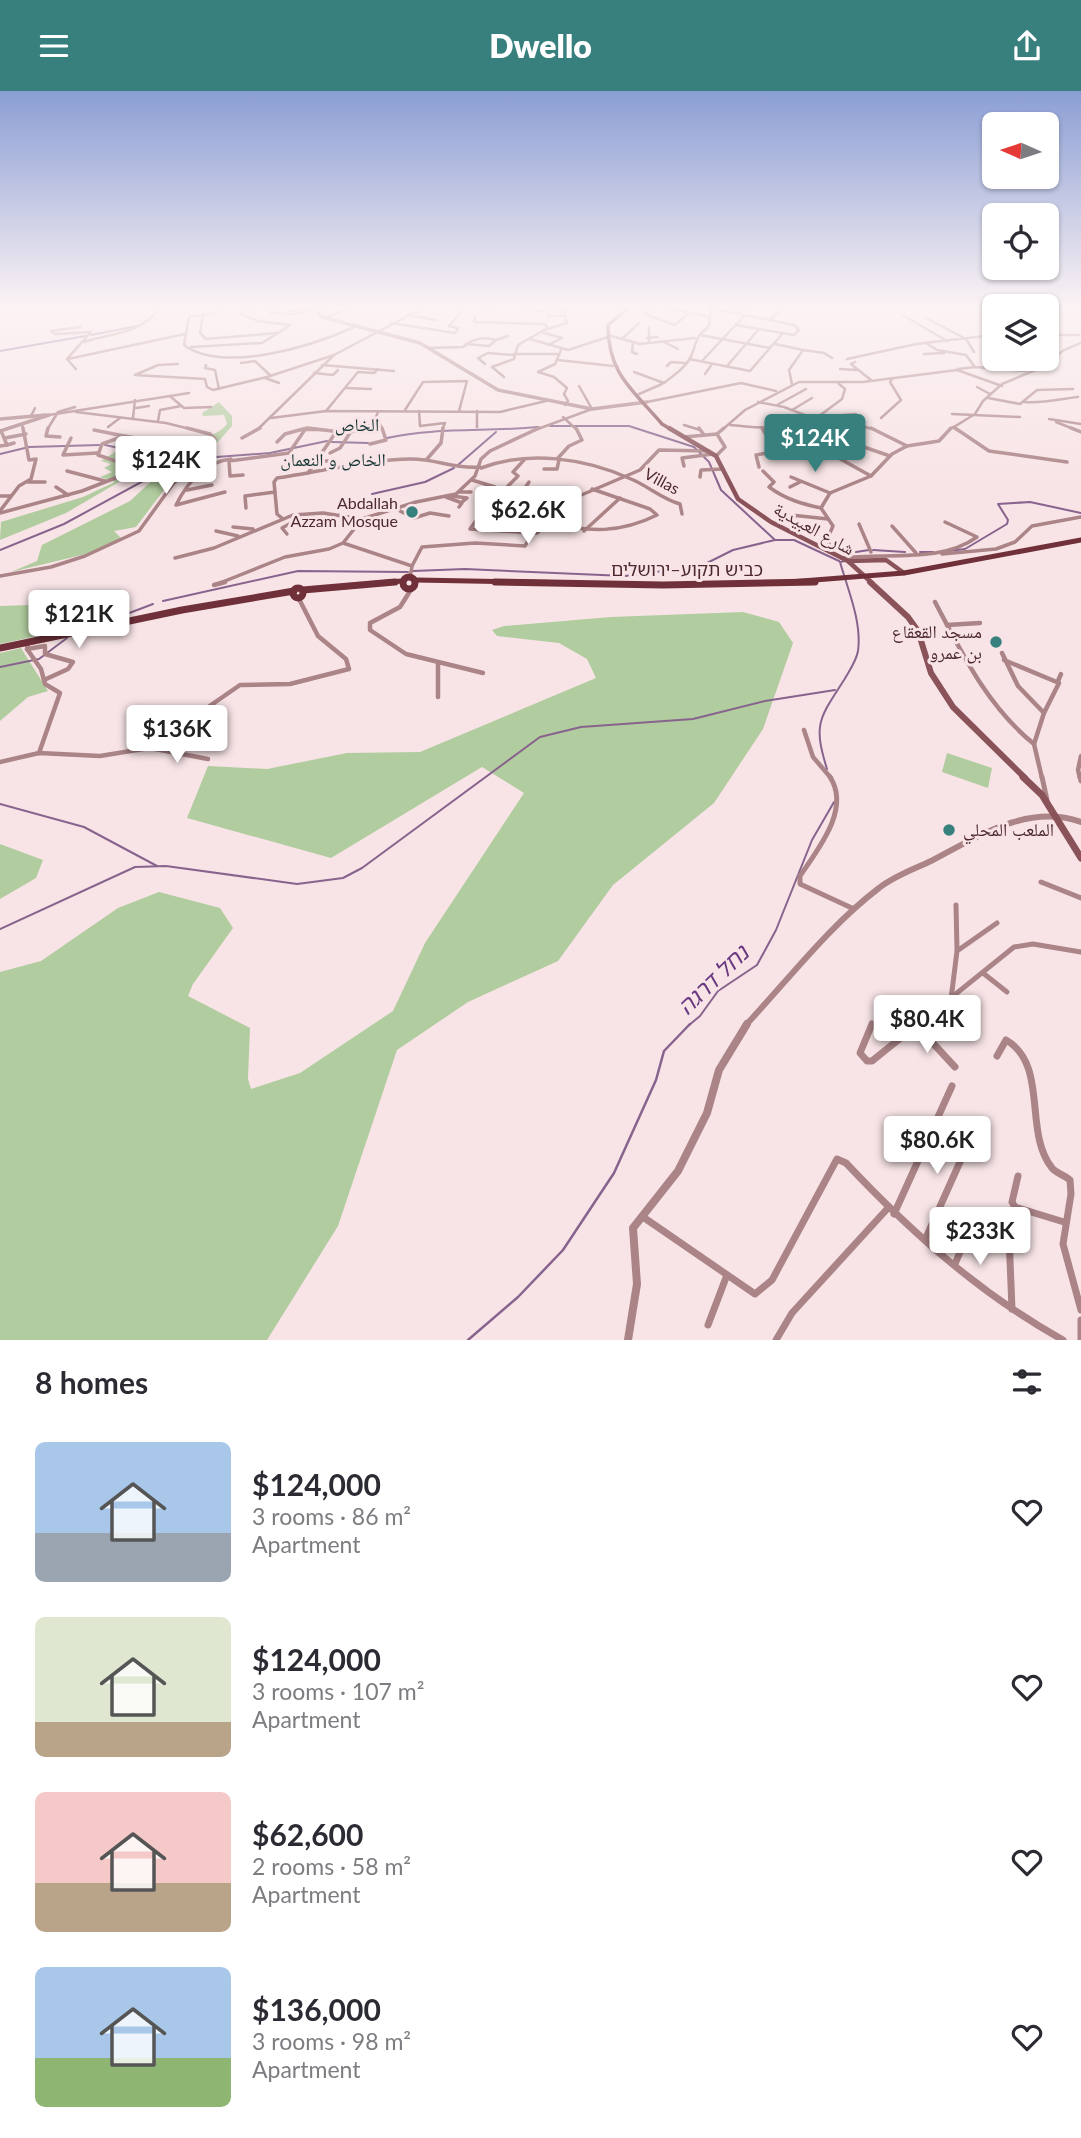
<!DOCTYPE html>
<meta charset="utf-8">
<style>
body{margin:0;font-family:Lato,"Noto Naskh Arabic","Noto Sans Hebrew",sans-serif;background:#f2f2f3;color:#2b2b33;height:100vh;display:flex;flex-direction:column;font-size:26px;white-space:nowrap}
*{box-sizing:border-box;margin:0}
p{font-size:23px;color:#7c7c81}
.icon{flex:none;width:38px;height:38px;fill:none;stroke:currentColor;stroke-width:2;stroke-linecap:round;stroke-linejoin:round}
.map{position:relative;height:1249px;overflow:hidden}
.drawer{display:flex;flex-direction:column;background:#fff;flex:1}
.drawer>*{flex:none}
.needle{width:46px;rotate:273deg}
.fabs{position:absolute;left:982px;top:21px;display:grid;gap:14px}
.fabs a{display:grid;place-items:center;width:77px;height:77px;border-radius:10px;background:#fff;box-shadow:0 2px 5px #0004;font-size:35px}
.price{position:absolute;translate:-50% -60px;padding:0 16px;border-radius:7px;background:#fff;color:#222;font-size:23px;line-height:46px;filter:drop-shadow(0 2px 4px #0008)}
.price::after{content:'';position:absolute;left:50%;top:42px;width:21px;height:16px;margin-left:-10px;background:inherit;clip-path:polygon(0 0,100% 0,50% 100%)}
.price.current{background:#38807e;color:#fff}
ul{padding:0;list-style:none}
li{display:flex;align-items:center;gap:21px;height:175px;padding:0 35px}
li span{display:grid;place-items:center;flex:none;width:196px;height:140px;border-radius:10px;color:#555}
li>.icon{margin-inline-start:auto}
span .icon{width:84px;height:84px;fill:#fffc;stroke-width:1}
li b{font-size:30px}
h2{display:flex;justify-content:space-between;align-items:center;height:84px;padding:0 35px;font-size:30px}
header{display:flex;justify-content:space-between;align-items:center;height:91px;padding:0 35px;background:#38807e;color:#fff;font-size:32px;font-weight:800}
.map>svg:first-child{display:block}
.green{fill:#b1cc9f}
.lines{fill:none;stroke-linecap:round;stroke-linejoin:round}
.stream-far1{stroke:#87638d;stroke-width:2}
.stream{stroke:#87638d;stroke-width:2.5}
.minor-far4{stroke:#ab8487;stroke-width:2.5}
.minor-far3{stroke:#ab8487;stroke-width:3.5}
.minor-far2{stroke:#ab8487;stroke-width:4.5}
.minor-far1{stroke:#ab8487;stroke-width:5}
.minor{stroke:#ab8487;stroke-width:7}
.tertiary-far2{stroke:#ab8487;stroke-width:3.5}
.tertiary-far1{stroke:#ab8487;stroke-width:6}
.tertiary{stroke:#ab8487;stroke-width:8}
.secondary-far3{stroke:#8a5359;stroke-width:3.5}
.secondary-far2{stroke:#8a5359;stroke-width:4.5}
.secondary-far1{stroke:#8a5359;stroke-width:6}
.secondary{stroke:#8a5359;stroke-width:7}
.primary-far1{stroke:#703039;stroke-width:5}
.primary{stroke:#703039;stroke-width:7}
.poi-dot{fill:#38807e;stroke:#f8e4e6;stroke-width:2.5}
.labels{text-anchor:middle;stroke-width:6;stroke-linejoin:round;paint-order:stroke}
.far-street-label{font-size:16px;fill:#4e2a2f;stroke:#f8e4e6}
.far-poi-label{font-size:16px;fill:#4e2a2f;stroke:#f8e4e6;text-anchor:end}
.far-quarter-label{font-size:18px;fill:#143635;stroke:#f8e4e6}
.street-label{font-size:18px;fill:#4e2a2f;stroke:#f8e4e6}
.poi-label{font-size:18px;fill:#4e2a2f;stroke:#f8e4e6;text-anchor:end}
.near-water-label{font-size:23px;font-style:italic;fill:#693981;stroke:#f8e4e6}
</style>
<header><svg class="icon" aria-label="menu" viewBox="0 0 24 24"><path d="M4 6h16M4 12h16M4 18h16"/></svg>Dwello<svg class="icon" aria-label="share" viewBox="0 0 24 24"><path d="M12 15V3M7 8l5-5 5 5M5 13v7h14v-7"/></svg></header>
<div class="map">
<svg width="1081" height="1249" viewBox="0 0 1081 1249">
<rect width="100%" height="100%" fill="#f8e4e6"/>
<!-- green -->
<g class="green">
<path d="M219 311 232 325V335L217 352 198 348 187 354 178 352 186 346C201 349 217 345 227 333L224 324 203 325 202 322Z"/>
<path d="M138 346 146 347 125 363 158 375 136 381 66 422 0 449 1 431 83 406 115 391 100 386 112 381 104 377 111 373 101 370Z"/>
<path d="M192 358 204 361 178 387H173L136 436 114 440 122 448 90 462 11 481 37 470 42 454 130 410 157 385 167 387 176 379 180 380 188 371 173 368Z"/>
<path d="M120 502 121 507 43 536 42 544 0 553V515L90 512Z"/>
<path d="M743 521 779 531 793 552 763 638 714 712 613 794 558 870 468 911 397 959 338 1135 267 1249H0V881L41 870 118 817 159 801 220 817 233 837 193 893 188 905 250 937 248 988 251 998 300 982 393 920 425 852 524 702 482 676 331 767 187 727 208 675 267 678 347 662 420 661 596 587 587 568 559 552 497 545 492 539 504 535 611 526Z"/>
<path d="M21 557 48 600 28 606 0 630V562Z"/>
<path d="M947 662 992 677 988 697 942 681Z"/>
<path d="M0 753 43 769 36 787 0 808Z"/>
</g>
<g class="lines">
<!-- stream-far1 -->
<g class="stream-far1">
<path d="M91 244 137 235"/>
<path d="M0 260 85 245"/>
<path d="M550 335H629L694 356 709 371 721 399 775 449"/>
<path d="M387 347C436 336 487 341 538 336"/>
<path d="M332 351 368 352"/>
<path d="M105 354 171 368"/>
<path d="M0 363 29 356 99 354"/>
<path d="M177 369 270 362 327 350"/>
<path d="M458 374 496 341"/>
<path d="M372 403 425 391 454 377"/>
<path d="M0 459 64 433 180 370"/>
<path d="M873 459 905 461"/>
<path d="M949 460 965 458 1007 433 1008 429 998 413 1030 411 1081 422"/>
<path d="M856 461 869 459"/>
<path d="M920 461H933"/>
<path d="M413 480 465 478 625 485 701 475 733 459 775 449H794L839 470"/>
<path d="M163 510 298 480 408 481"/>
<path d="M103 532 153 513"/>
<path d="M0 576 39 568 67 547"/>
<path d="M827 678C813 633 819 628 844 589 849 580 856 571 858 560 862 531 848 499 840 471L845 470"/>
<path d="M0 713 84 736 157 775"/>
<path d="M0 838 135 776 166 775 297 793 343 787 362 777 540 646 581 636 693 628 765 610 835 599"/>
<path d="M688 935 700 925 718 900 757 874 776 839 812 749 834 711"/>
</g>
<!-- stream -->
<path class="stream" d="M468 1249 518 1206 563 1159 614 1082 656 989 664 960 690 933"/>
<!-- minor-far4 -->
<g class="minor-far4">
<path d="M249 217 241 223 258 230 290 234"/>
<path d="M274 217 269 222 296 223 315 217"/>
<path d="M484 217 497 218"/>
<path d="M526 217 547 221 549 225H566"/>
<path d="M555 217 556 221H565"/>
<path d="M651 217 645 223 675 234 689 222"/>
<path d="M666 217 710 226"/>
<path d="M710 217 794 234 799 239 794 244 736 234"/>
<path d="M1046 218 1058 232"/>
<path d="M220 221 189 226 184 254C223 283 313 255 354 236"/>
<path d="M291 221 302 217"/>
<path d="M739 222 748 217"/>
<path d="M203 223 200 242 206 248 277 242"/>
<path d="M901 223 947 250"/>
<path d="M408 224 436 229"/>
<path d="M326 226 352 217"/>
<path d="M475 227 474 231 545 233 548 238"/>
<path d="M926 227 966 248"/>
<path d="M771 228 785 217"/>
<path d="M1046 229 1058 232"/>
<path d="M391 232 455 242 458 237 449 235 462 220"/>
<path d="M1058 232 1051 254 1058 264"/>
<path d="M649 236V252"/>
<path d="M541 241 562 247 548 254"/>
<path d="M608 244 640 253 695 247"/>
<path d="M700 244 770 257"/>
<path d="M1054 244H1079"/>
<path d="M986 246 994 257"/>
<path d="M647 247 658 246"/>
<path d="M530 248 568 259 608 246"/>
<path d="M622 248 639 232"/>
<path d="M966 248 974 261"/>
<path d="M496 249 508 245"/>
<path d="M84 251C111 242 142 243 159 217"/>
<path d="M633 251 632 261 637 263"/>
<path d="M664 251 678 258"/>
<path d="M926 252 937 259 966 264 974 275"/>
<path d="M775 253 803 259 789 279 792 293"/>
<path d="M191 256 262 252 289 235"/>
<path d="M428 257 463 256C473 247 483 245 496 249L489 255 466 253"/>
<path d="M561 259 555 273 538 281 554 286 567 297 564 303 568 310 565 314"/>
<path d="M803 259 824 262 832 267"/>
<path d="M514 263H557"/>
<path d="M924 263 944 262"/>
<path d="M68 268 185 243"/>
<path d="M689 268 750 280 783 242"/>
<path d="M847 268 916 253 994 244"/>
<path d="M1002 268 1006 274 1003 278"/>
<path d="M558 269 613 275"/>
<path d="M702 270 745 224"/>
<path d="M855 271 851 273 871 289"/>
<path d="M241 272 255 270 271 285"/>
<path d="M178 273 158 274 135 284 205 288 207 296 213 299 267 286 334 264"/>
<path d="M485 273 478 267 488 262 514 264"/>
<path d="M206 274 205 277 215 279 219 298"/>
<path d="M322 274 394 280"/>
<path d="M667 275 671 271 685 272"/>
<path d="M727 275 759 238"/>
<path d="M492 276 514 268 518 254 544 239 567 232 563 217"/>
<path d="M492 276 504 286"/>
<path d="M76 278 67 268 91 241 55 243 51 240 80 236"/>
<path d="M840 278 857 279"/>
<path d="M958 278 975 276 1026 280"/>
<path d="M634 281 664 292C674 284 687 276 692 263 698 247 695 247 709 235L711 218"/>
<path d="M314 282 333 284 338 279"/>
<path d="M705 283 712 273"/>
<path d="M265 287 279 292"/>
<path d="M977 296 990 303"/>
<path d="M345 297 371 298"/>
<path d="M639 303 662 293"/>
<path d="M171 306 184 317 211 316"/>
<path d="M988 307 1020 313 1037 299 1073 298"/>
<path d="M647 311 741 292 776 300"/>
<path d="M758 311 784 316 815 328 842 308 845 298 838 292"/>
<path d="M1024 311C1041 313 1060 308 1078 306"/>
<path d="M777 314 806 298"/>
<path d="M136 317 149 315"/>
<path d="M405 319 423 291 467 290 459 320"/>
<path d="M792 319 812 307"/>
<path d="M326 320 358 281 374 282 378 278"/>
<path d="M419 320 420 335 445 332 442 339"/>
<path d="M477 320V336"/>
<path d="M76 321 166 332 194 339"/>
<path d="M952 323 1020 326"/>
<path d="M49 324 189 302"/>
<path d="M31 325 35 317"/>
<path d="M563 326 577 339"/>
<path d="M133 327 135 309"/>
<path d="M271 327 326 320 500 321 546 310"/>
<path d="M881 327 901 309 890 291 892 288"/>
<path d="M1049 328 1081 333"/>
<path d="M158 330 160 319 181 315"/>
<path d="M845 331 843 324 856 323"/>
<path d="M1056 331 1076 339"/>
<path d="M374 332 380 333 382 339"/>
<path d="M22 333 23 339"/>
<path d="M684 334 700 339"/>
<path d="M730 334C746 335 763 338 779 336 820 331 835 325 875 339"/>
<path d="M108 336 120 327"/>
<path d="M761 336 763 339"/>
<path d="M953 336 957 339"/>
<path d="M47 339 58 321 75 316"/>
<path d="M257 339 334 264 423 217"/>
<path d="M300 339 303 338"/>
<path d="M302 339H323"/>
<path d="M357 339 373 333 378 321"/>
<path d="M535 339 592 318 579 295"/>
<path d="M722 339 745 319 799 291H863L957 279 1002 295"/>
<path d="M793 339 792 332 800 324"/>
<path d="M806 339 809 331"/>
<path d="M828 339 839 338 838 331"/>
<path d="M949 339 975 323 983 310 1002 293 1038 278 1064 259 1081 252"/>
</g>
<!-- minor-far3 -->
<g class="minor-far3">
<path d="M48 337 46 345 60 346"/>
<path d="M187 337 210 343 215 348 206 359"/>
<path d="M308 337 348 342 361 337"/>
<path d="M699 337 704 344"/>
<path d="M762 337 770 351 767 362 799 367"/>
<path d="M793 337 796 355"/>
<path d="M806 337 811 356"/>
<path d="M839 337 828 338 827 341 835 365 871 385"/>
<path d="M871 337 907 355"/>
<path d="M955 337 989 360 1067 371"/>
<path d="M1071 337 1081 341"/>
<path d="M94 339 124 345"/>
<path d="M1 340 7 354 14 352"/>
<path d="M124 345 194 357 162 376 128 382 130 375 98 364 102 353Z"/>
<path d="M684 346 717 343"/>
<path d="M5 347 26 343"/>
<path d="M71 347 63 364 97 362"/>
<path d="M242 347 260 337"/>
<path d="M857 350 860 360"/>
<path d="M277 351 285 343 303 338"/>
<path d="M370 353 386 349 382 337"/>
<path d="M0 355 7 354"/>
<path d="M861 355 890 365"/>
<path d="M330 362 340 357 350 342"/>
<path d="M716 365 725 356 717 343 724 337"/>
<path d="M558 367 569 355 582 349 576 337"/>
<path d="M427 368 441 352 443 337"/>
<path d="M316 370H331"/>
<path d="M684 375 682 367 713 363"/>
<path d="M759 376 756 364 767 362"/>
<path d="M481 377C528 359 585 367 631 388 648 395 662 408 680 413L682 423"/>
<path d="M544 378H557L559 369"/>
<path d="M67 380 105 390"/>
<path d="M763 380 774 391 769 396C785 408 802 413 821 417"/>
<path d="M308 382 336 341"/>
<path d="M243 384 230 385 229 370 289 362 306 337"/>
<path d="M700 386 701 379 723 378"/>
<path d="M791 386 830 402"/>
<path d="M472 389 495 396"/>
<path d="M28 391H45"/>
<path d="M529 391 525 397 575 408"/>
<path d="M56 396 68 404"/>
<path d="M790 396 800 391"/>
<path d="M506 397 518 385 513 381 524 369"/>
<path d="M187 399 212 394"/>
<path d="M225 401 176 414C187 392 205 371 231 368"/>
<path d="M459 401H471"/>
<path d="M0 405H11"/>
<path d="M452 405 467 407 463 410"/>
<path d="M446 406 462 412 459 416"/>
<path d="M490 410 470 438 537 442 579 405 640 379 659 359 709 360"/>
<path d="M246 417 245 405 275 401"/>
<path d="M398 419 414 427 430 422 449 425"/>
<path d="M0 420 19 395 31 388 36 368 29 369 23 337"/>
<path d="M791 424 828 428"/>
<path d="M283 428 277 423 274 391 277 387C318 381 371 368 411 368 438 368 452 378 480 376"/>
<path d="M550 431C588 442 621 442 657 424L650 418 592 398"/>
<path d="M859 433 871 461"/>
<path d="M892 435 916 462"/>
<path d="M233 436 253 438"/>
<path d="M216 440 238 445"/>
<path d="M584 440 620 407"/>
<path d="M789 440 801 435"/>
<path d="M287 443 282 437 304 425"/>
<path d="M829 461V444L833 435 821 417 830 402 871 385 892 363 907 355 939 350 951 337"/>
<path d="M942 463 996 458 1015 451 1032 435 1081 426"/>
<path d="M175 467 214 457 293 424 323 422 361 428"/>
<path d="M841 467C885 461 940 473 977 446L945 431"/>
<path d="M412 475 422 456 475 452 525 455 532 443"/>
<path d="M0 485 51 476 85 465 139 440 173 393 206 359 194 357"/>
<path d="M410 487 412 475 343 452 362 428 416 411 456 403 475 385 481 368 490 360 539 337"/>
<path d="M220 492 285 466 329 458 343 452"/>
</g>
<!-- minor-far2 -->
<g class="minor-far2">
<path d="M214 494 225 491"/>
<path d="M412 497 400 516 370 532V539L406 563 483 582"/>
<path d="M935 511C963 564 987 615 1034 653"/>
<path d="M947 534 980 532"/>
<path d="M28 552 27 558 41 578 45 593 60 602 39 662"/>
<path d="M27 558 45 555V563L73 571 68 578 44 589"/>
<path d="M1002 562 1018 595 1044 622 1034 653 1042 687"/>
<path d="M1004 569 1059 592 1044 622"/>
<path d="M438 573V606"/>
<path d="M1058 590 1061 583"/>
<path d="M804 639 813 666 831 687"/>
<path d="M150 657 208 668"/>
<path d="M0 671 39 662 100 665 149 657 240 594 290 593 349 578 346 568 318 545 298 506"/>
<path d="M1080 687 1078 679 1081 665"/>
</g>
<!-- minor-far1 -->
<g class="minor-far1">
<path d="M830 686C851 718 818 758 800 785V793L854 818"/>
<path d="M1042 686 1047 709"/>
<path d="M1080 686 1081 690"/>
<path d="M1041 791 1081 807"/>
<path d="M956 814 957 859"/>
<path d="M983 882 1007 901"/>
<path d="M951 908 957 860 997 832"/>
<path d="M916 935 1014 856 1033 853 1081 861"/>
</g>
<!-- minor -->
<g class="minor">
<path d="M872 933 860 962 867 970H872L918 933"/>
<path d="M917 935 955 976"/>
<path d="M997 965 1006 949C1049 974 1023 1041 1052 1077 1056 1082 1064 1084 1070 1089L1071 1103 1063 1153 1081 1219"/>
<path d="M1018 1085 1012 1111 1015 1116 1064 1131"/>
<path d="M894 1123 952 995"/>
<path d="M643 1126 755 1203 772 1189 837 1068 846 1072C911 1141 980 1203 1063 1249"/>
<path d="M1009 1145 1012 1218"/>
<path d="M925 1149 977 1033"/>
<path d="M955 1173 971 1135"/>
<path d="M1081 1229V1249"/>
<path d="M708 1234 727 1184"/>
<path d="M776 1249 792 1222 888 1117"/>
</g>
<!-- tertiary-far2 -->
<g class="tertiary-far2">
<path d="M320 217 318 223 322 226 420 252 498 299 592 318 647 311"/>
<path d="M0 328 46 324"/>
<path d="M0 340 49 324"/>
<path d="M0 422 82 400 128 382"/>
</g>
<!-- tertiary-far1 -->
<path class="tertiary-far1" d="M745 935C788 889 829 835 879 797 894 785 914 778 931 770 977 746 1028 712 1081 731"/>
<!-- tertiary -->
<path class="tertiary" d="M628 1249 637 1193 633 1137 678 1080 707 1022 719 979 747 933"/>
<!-- secondary-far3 -->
<path class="secondary-far3" d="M628 217 608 234C608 283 632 298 662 333L672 339"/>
<!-- secondary-far2 -->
<g class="secondary-far2">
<path d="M669 337 716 365 738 408 771 431 848 470 872 492"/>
<path d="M848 470 886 469 904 482"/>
</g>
<!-- secondary-far1 -->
<path class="secondary-far1" d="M870 491 908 526 918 540 931 582 953 616 1025 687"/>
<!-- secondary -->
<path class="secondary" d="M1023 686 1042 704 1081 767"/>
<!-- primary-far1 -->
<g class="primary-far1">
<path d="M416 489 581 492"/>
<path d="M376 492 402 490"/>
<path d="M776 492 904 482 1081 449"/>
</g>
<!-- primary -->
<g class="primary">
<circle cx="409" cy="492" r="6"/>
<path d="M495 491 663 494 815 491"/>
<circle cx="298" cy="502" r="5"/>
<path d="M303 499 395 491"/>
<path d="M0 557 182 519 294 500"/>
</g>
</g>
<!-- sky -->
<linearGradient id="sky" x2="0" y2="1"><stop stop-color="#8b9ed4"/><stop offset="0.55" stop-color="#fcf3f4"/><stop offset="1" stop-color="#fcf3f4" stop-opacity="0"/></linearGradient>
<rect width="1081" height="392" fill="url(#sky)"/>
<!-- markers -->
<g class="poi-dot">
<circle cx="412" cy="421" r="7"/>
<circle cx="996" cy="551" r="7"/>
<circle cx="949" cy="739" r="7"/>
</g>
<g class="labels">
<!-- far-street labels -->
<g class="far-street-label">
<text transform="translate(662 390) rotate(28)" y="6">Villas</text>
</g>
<!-- far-poi labels -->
<g class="far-poi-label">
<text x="398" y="418">Abdallah<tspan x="398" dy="18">Azzam Mosque</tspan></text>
</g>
<!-- far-quarter labels -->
<g class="far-quarter-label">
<text x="357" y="340">الخاص</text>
<text x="333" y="375">الخاص و النعمان</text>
</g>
<!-- street labels -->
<g class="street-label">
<text transform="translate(814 438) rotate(29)" y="6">شارع العبيدية</text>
<text x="687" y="485">כביש תקוע–ירושלים</text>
</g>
<!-- poi labels -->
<g class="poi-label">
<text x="982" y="547">مسجد القعقاع<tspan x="982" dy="21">بن عمرو</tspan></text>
<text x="963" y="745" text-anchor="start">الملعب المحلي</text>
</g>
<!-- near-water labels -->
<g class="near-water-label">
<text transform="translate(713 889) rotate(-44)" y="8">נחל דרגה</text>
</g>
</g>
</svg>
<div class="fabs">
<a><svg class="needle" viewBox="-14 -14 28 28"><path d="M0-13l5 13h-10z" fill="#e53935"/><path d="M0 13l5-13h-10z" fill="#7c7c81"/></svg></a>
<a><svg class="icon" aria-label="locate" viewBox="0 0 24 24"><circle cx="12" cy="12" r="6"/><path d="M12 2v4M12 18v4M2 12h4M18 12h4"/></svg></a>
<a><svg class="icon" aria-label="layers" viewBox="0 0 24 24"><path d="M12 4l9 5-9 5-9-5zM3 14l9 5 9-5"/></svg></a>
</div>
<b class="price current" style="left:815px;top:383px">$124K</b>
<b class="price" style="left:166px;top:405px">$124K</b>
<b class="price" style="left:528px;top:455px">$62.6K</b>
<b class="price" style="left:79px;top:559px">$121K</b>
<b class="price" style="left:177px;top:674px">$136K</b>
<b class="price" style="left:927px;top:964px">$80.4K</b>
<b class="price" style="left:937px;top:1085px">$80.6K</b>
<b class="price" style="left:980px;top:1176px">$233K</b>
</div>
<section class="drawer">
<h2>8 homes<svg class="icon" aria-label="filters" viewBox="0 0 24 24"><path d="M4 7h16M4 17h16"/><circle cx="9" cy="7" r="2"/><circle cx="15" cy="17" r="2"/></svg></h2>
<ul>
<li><span style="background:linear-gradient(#a9c7e8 65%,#9aa5b1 0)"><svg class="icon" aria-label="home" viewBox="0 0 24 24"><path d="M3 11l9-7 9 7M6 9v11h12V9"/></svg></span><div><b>$124,000</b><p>3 rooms · 86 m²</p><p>Apartment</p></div><svg class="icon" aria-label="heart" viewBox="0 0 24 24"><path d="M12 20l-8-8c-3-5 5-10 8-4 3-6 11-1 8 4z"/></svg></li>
<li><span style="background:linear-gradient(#dfe7d0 75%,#b9a48a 0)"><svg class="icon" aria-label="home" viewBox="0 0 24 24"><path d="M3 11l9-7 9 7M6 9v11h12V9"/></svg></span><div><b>$124,000</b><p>3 rooms · 107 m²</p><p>Apartment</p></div><svg class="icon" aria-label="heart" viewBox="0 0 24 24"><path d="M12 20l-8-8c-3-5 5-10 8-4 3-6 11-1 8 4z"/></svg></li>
<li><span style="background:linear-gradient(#f6c9c9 65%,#b9a48a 0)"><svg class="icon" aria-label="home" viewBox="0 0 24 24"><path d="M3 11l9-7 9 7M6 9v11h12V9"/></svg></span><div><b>$62,600</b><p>2 rooms · 58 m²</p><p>Apartment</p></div><svg class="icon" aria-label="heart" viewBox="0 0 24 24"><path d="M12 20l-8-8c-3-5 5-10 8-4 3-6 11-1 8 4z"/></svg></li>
<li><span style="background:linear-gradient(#a9c7e8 65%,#8fb573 0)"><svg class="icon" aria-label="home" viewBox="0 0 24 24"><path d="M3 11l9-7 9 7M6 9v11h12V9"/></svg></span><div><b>$136,000</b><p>3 rooms · 98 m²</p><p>Apartment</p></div><svg class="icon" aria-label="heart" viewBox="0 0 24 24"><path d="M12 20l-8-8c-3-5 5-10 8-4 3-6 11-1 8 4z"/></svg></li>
</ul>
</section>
